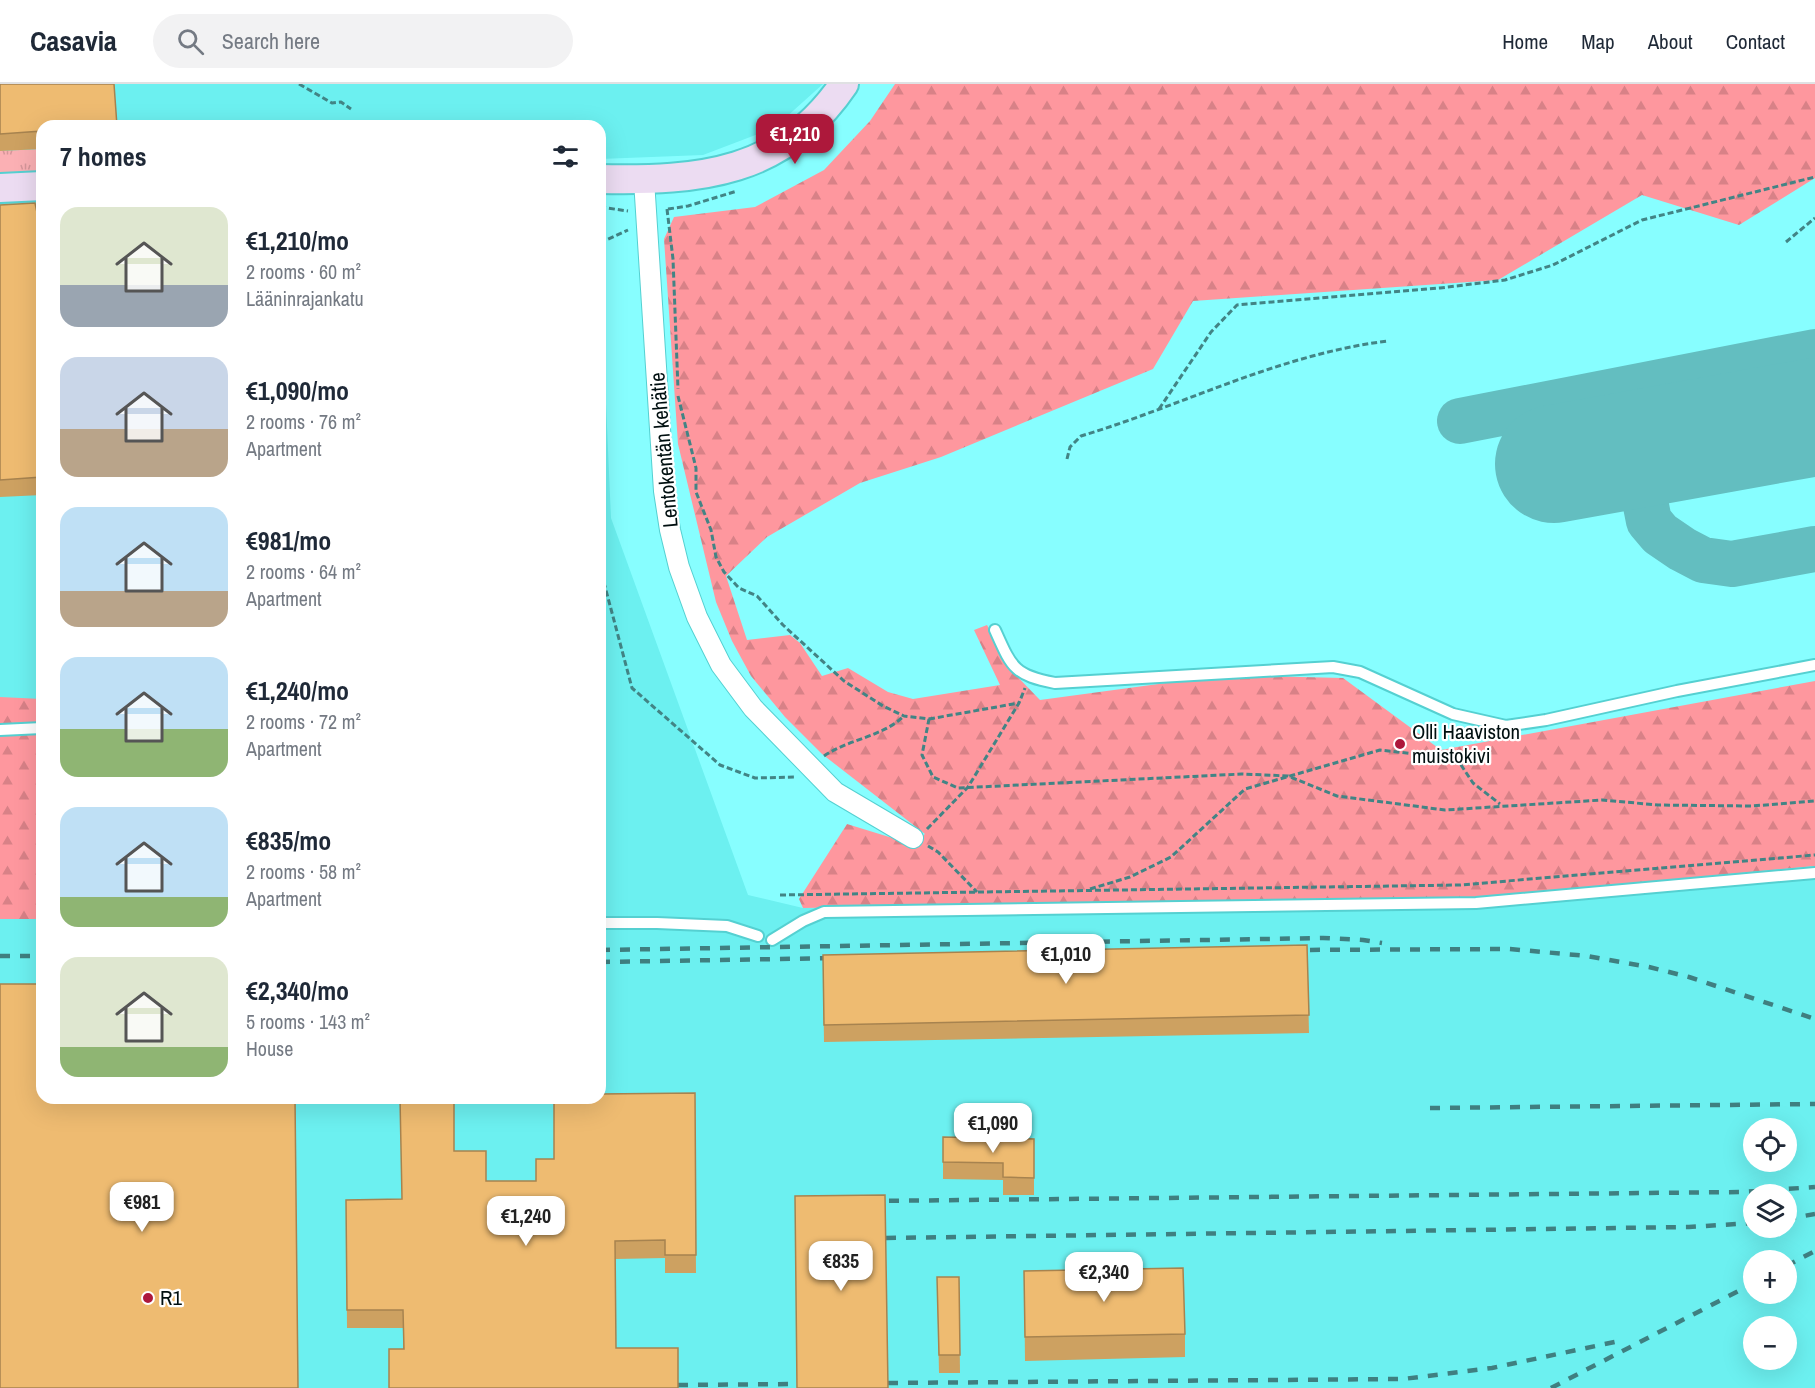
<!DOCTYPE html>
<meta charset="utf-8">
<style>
body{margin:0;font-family:"Archivo Narrow",sans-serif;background:#f2f2f3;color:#1f2937;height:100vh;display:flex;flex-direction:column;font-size:22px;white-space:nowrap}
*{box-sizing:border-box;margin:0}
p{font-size:20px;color:#747a83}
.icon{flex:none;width:33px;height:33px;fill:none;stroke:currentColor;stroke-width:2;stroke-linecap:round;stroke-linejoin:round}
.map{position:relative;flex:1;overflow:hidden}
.panel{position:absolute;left:36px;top:36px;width:570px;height:984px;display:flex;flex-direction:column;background:#fff;border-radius:18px;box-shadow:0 6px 24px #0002}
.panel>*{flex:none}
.fabs{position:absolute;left:1743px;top:1034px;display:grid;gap:12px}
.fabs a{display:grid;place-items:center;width:54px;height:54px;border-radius:50%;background:#fff;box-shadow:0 6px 24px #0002;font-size:30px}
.price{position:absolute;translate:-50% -51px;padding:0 14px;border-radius:12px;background:#fff;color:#222;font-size:20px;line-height:39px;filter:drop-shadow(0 2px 3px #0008)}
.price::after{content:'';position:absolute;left:50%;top:36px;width:18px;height:14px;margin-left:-9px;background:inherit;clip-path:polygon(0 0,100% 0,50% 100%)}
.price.active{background:#ad183b;color:#fff}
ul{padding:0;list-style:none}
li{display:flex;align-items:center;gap:18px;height:150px;padding:0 24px}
li span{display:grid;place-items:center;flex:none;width:168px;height:120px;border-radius:18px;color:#555}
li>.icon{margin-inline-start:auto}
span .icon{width:72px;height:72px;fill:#fffc;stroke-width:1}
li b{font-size:26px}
h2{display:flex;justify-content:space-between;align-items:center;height:72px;padding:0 24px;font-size:26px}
header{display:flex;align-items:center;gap:36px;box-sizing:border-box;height:84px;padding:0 30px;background:#fff;border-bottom:2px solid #e0e1e3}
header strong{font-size:28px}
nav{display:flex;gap:33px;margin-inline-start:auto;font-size:21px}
.search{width:420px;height:54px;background:#f2f2f3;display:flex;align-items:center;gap:15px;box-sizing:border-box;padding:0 21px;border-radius:33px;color:#747a83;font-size:22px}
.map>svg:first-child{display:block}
.built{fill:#6cf0f0;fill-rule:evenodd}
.grass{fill:url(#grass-tufts)}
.forest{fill:url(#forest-firs)}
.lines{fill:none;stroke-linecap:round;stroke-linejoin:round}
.taxiway{stroke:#63bec0;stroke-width:46}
.runway{stroke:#63bec0;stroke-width:118}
.lane-casing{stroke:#55d0d1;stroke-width:14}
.street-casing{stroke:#55d0d1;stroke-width:22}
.secondary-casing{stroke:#55d0d1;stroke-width:32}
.path{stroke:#428485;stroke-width:3;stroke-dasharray:6 3;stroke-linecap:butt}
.lane{stroke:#fff;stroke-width:10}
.street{stroke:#fff;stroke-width:20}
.secondary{stroke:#ecdcf2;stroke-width:28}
.rail{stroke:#3f7f80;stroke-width:4.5;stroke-dasharray:10 10;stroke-linecap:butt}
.wall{fill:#cda161}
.building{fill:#eebb71;stroke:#a7834f;stroke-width:1.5}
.poi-dot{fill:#ad183b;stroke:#fff;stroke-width:2}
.labels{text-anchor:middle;stroke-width:4.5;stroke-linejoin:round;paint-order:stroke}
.street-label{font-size:21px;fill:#000f10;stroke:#fff}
.poi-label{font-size:21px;fill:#000f10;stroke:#fff;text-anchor:start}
</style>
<header>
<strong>Casavia</strong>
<div class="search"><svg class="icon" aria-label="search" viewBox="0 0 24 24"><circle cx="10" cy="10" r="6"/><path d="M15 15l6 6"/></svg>Search here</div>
<nav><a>Home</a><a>Map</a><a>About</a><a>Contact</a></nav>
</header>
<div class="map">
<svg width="1815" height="1304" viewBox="0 0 1815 1304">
<defs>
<pattern id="grass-tufts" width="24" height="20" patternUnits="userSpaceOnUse" patternTransform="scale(1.5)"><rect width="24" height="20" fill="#fbb0b4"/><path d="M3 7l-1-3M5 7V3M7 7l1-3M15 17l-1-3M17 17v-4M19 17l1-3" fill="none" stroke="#d5969a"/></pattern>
<pattern id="forest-firs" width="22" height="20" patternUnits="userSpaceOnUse" patternTransform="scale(1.5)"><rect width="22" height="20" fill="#fe979e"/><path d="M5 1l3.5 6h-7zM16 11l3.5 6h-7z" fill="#d88187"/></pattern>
</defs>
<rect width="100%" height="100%" fill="#87feff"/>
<!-- built -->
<path class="built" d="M0 0H823L774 44 703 71 600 75V42H42V1014H600V182L611 434 748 811 803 824 1484 813 1815 783V1304H0ZM1754 1044H1786V1077H1754ZM1754 1110H1786V1143H1754ZM1754 1176H1786V1209H1754ZM1754 1242H1786V1275H1754Z"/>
<!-- grass -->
<path class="grass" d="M42 65V92L0 94V67Z"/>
<!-- forest -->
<g class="forest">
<path d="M895 0H1815V94L1739 141 1642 111 1498 196 1193 217 1153 285 941 373 860 399 767 453 726 492 747 556 790 551 800 559 822 592 848 584 888 608 913 615 1000 601 974 546 987 541 1012 587 1040 616 1225 591 1343 594 1441 666 1815 597V782L1485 813 803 824 799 815 847 740 912 760 925 750 822 670 785 633 751 592 732 557 716 518 678 360 664 155 674 133 755 123 824 86 870 37Z"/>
<path d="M0 613 42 615V835H0Z"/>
</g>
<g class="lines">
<!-- taxiway -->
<g class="taxiway">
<path d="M1460 337 1815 268"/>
<path d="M1635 366 1649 437 1660 450 1682 465 1703 476 1732 480 1815 465"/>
</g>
<!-- runway -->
<path class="runway" d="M1554 380 1815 333"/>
<!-- lane casing -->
<g class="lane-casing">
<g id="lane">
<path d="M995 546C1012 584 1014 591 1055 599L1333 583 1360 588 1453 630 1506 642 1546 636 1677 607 1815 581"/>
<path d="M0 646 42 644"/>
<path d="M600 839H657L727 842 758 852"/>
<path d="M772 856 803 837 824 828 1476 819 1815 789"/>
</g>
</g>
<!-- street casing -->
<g class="street-casing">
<path id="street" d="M644 96 664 407 670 446 679 483 697 533 721 581 753 624 835 708 913 754"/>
</g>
<!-- secondary casing -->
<g class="secondary-casing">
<g id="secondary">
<path d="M600 95C700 97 783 90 844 0"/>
<path d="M0 104 42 102"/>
</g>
</g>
<!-- path -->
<g class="path">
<path d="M299 0 332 19 341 18 351 25"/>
<path d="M600 123 628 127"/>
<path d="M667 125 673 175 678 305"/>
<path d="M668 125 688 122 737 107"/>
<path d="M1786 158 1815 134"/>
<path d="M600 159 628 146"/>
<path d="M678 312 696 384V408L711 446 716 473 724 488 739 504 757 512 783 541 844 597 883 622 904 632 929 635 922 671 933 693 958 704 1242 690 1288 692 1337 712 1445 726 1602 716 1658 721 1752 722 1815 717"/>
<path d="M1159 325 1211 248 1237 221 1440 204 1505 196 1553 181 1642 136 1815 93"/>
<path d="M600 363 603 495 632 604 720 681 755 694 795 693"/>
<path d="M1067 375 1070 363 1081 352C1184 321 1280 270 1388 257"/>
<path d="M929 635 1019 619"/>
<path d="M824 672C849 655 882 653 904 632"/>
<path d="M927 745 968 703 1019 619 1025 604"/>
<path d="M928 762 938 768 977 808"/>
<path d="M1090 805 1130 793 1171 773 1245 705 1380 666 1415 670H1450L1459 678 1473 699 1500 720"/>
<path d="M780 811 1460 801 1815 771"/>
</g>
<!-- lane -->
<use href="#lane" class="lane"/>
<!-- street -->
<use href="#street" class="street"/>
<!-- secondary -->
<use href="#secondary" class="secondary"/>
<!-- rail -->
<g class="rail">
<path d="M600 866 1323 854 1363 856 1382 859"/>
<path d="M1290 866 1510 865 1587 872 1649 883 1689 893 1815 935"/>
<path d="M0 872H42"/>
<path d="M600 878 841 874"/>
<path d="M1430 1024 1815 1020"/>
<path d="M869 1117 1743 1108 1815 1103"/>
<path d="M1786 1135 1815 1130"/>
<path d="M886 1154 1689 1143 1754 1139"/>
<path d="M1786 1182 1815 1167"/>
<path d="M888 1299 1403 1295 1492 1284 1619 1257"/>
<path d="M678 1301 798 1300"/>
<path d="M1551 1304 1754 1199"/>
</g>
</g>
<!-- wall -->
<g class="wall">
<path d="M0 0 42 42V65L0 67Z"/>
<path d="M0 121 42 177V411L0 413Z"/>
<path d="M1307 861 1309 949 824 958 823 889Z"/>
<path d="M695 1009 696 1189H665V1174L615 1175 403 1265V1244H347L346 1116 402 1115 454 1067 486 1097H536L554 1075Z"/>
<path d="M1034 1055V1111H1003V1096L943 1095V1078Z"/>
<path d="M1024 1187 1185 1250V1273L1025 1277Z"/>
<path d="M937 1193H959L960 1289H939Z"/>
</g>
<!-- building -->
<g class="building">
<path d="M0 0H114L117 42H42V47L0 50Z"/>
<path d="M35 119 40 143 42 177V393L0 396V121Z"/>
<path d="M1307 861 1309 931 824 941 823 871Z"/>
<path d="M0 900H42V1014H295L298 1304H0Z"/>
<path d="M695 1009 696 1171H665V1156L615 1157 616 1264H678V1304H389V1265H404L403 1226H347L346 1116 402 1115 400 1014H454V1067H486V1097H536V1075H554V1014H600V1010Z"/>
<path d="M943 1053 1034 1055V1094L1003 1093V1079L943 1078Z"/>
<path d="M885 1111 888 1304H797L795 1112Z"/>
<path d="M1183 1184 1185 1250 1025 1253 1024 1187Z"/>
<path d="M937 1193H959L960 1271H939Z"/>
</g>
<!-- markers -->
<g class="poi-dot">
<circle cx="1400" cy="660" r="6"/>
<circle cx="148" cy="1214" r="6"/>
</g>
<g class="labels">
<!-- street labels -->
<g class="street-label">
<text transform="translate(664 366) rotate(-95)" y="7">Lentokentän kehätie</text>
</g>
<!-- poi labels -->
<g class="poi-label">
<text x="1412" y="655">Olli Haaviston<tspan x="1412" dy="24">muistokivi</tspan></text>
<text x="160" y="1221">R1</text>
</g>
</g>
</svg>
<div class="fabs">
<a><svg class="icon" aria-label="locate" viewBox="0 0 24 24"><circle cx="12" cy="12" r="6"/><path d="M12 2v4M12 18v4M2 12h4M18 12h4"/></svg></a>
<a><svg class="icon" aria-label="layers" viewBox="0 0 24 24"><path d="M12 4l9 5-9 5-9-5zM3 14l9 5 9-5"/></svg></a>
<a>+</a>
<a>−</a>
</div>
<b class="price active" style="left:795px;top:81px">€1,210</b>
<b class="price" style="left:1066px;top:901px">€1,010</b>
<b class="price" style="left:993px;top:1070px">€1,090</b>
<b class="price" style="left:142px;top:1149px">€981</b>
<b class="price" style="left:526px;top:1163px">€1,240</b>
<b class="price" style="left:841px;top:1208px">€835</b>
<b class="price" style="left:1104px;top:1219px">€2,340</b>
<section class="panel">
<h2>7 homes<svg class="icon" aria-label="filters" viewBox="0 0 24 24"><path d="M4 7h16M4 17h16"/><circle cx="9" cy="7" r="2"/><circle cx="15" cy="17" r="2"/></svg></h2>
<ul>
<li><span style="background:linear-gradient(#dfe7d0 65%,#9aa5b1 0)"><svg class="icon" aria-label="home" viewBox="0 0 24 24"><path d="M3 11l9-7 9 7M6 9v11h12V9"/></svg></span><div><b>€1,210/mo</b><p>2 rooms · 60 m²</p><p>Lääninrajankatu</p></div></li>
<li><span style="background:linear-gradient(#c9d6e8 60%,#b9a48a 0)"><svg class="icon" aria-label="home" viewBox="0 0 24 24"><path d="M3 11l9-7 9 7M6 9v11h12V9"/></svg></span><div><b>€1,090/mo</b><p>2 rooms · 76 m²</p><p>Apartment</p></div></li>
<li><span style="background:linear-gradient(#bfe0f5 70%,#b9a48a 0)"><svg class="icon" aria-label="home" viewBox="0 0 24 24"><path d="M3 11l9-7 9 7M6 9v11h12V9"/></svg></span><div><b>€981/mo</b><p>2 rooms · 64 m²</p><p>Apartment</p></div></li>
<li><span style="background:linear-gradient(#bfe0f5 60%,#8fb573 0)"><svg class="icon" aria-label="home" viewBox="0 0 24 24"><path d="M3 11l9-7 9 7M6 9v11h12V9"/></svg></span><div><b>€1,240/mo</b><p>2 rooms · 72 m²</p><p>Apartment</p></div></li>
<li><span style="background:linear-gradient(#bfe0f5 75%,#8fb573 0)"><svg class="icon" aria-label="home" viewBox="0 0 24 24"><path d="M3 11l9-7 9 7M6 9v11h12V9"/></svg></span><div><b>€835/mo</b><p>2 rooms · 58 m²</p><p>Apartment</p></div></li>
<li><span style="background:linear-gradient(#dfe7d0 75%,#8fb573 0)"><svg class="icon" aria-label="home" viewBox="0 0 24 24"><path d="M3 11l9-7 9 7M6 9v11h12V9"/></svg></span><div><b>€2,340/mo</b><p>5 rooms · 143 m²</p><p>House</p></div></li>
</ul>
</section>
</div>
